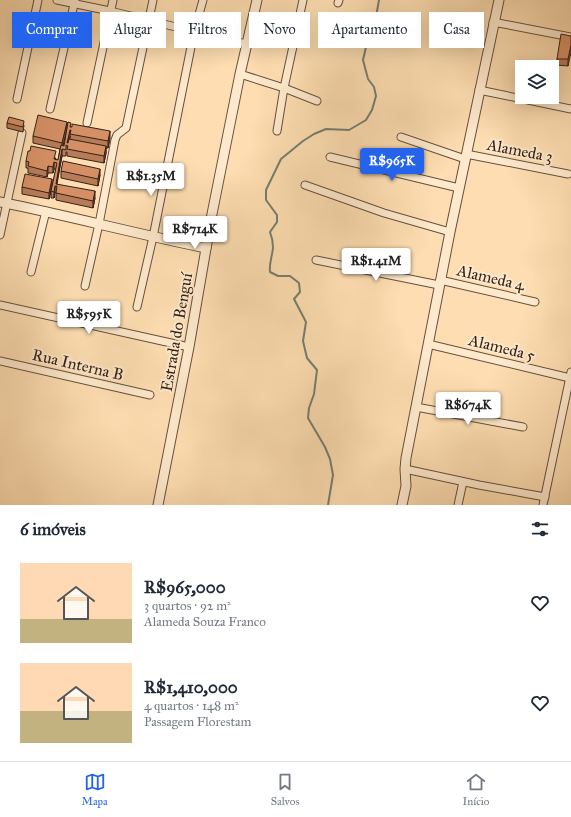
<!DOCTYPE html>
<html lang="pt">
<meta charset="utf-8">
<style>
body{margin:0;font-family:"IM FELL Great Primer",serif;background:#f2f2f3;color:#1f2937;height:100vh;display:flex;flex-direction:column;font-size:15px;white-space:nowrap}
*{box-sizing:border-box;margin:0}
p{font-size:13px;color:#747a83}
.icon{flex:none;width:22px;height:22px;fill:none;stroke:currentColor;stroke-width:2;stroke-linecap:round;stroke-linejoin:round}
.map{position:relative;height:505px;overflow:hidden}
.details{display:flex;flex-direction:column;background:#fff;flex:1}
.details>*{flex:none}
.banner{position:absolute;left:12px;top:12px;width:547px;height:36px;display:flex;gap:8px}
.fabs{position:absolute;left:515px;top:60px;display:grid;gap:8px}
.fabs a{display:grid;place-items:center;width:44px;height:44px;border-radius:0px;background:#fff;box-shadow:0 4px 16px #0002;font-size:20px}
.price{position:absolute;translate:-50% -34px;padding:0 9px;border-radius:4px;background:#fff;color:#222;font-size:13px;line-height:26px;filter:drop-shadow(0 1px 2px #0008)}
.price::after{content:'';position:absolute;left:50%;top:24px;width:12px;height:9px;margin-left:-6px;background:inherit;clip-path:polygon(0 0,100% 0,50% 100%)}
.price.on{background:#2563eb;color:#fff}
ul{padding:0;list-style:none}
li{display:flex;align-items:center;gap:12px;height:100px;padding:0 20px}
li span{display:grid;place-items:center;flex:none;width:112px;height:80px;border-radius:0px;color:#555}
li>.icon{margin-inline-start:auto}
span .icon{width:48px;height:48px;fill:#fffc;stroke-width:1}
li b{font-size:17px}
h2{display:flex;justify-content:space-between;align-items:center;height:48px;padding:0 20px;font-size:17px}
.chip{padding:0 14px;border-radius:0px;background:#fff;box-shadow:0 4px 16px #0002;font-size:14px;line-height:36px}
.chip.on{background:#2563eb;color:#fff}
.tabs{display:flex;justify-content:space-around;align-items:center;height:56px;border-top:1px solid #e0e1e3;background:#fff;font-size:11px;color:#747a83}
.tabs a{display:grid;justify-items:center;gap:2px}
.tabs .on{color:#2563eb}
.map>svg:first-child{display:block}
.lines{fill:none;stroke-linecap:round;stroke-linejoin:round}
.stream{stroke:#747e70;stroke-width:2}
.minor-casing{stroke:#66503e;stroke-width:9}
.tertiary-casing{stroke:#66503e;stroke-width:11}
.minor{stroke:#fee9cc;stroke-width:7}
.tertiary{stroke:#fee9cc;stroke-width:9}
.wall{fill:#b77b57;stroke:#342118;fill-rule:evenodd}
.shaded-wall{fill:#956447;stroke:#342118}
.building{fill:#d58f65;stroke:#342118}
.labels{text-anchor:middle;stroke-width:4;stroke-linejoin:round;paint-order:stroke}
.street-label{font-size:16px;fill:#342118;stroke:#fee9cc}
</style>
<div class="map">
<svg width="571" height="505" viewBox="0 0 571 505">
<rect width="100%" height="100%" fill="#fdddb1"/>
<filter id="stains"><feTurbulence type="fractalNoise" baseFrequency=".005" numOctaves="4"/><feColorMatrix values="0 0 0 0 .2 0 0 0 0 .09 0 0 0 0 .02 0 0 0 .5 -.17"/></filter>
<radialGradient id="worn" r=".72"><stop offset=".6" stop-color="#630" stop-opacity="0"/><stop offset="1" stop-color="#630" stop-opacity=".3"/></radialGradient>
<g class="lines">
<!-- stream -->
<path class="stream" d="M328 505 333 475 330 459 325 447 308 418 309 408 314 394 317 370 307 358 303 341 306 322 294 299 300 292 299 283 290 276H278L270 272C269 263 272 257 273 248 273 243 272 237 270 232L277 222V215L266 200V190L281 159 303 141 314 134 326 129 349 130 366 120 372 110 376 96 374 87 368 79 363 60 366 47 374 28 379 0"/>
<!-- minor casing -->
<g class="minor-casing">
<g id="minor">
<path d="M57 0 110 11 246 44"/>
<path d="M338 3 339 0"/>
<path d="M493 22 571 37"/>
<path d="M240 74 284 88 317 101"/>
<path d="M479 90 571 109"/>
<path d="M17 99 38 0"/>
<path d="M50 109 75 0"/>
<path d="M87 123 113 0"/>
<path d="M277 131 284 88 303 0"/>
<path d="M401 137 465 159"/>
<path d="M466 154 568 174"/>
<path d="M330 157 459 188"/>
<path d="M305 185 384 213 450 232"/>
<path d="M0 235 22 133"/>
<path d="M316 260 439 285"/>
<path d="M31 272 46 211"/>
<path d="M440 280 535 302"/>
<path d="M85 286 99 224 115 140 117 135 126 128 153 0"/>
<path d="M0 305 189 347"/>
<path d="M137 307 153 237 194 32 203 0"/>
<path d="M428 344 570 378"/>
<path d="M0 361 150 395"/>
<path d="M416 407 523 427"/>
<path d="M405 469 479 485 545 497"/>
<path d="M458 505 463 482"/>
<path d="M543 505 571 372"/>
</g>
</g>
<!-- tertiary casing -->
<g class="tertiary-casing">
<g id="tertiary">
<path d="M0 202C69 216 137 234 206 248"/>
<path d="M158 505 189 347 212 214 240 74 257 0"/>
<path d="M402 505 406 486 405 469 406 458 450 232 499 0"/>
</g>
</g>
<!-- minor -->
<use href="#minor" class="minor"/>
<!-- tertiary -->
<use href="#tertiary" class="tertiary"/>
</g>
<!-- wall -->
<g class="wall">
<path d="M571 36 568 66 557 65V59Z"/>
<path d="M7 123 24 125 23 132 7 128Z"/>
<path d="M71 127 110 138 108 148H106V153L104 163 67 156V152H66V156H62L57 184 95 198 93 208 56 200V193L55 192 54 198H51V191L56 169H54L53 173H48L47 177 28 173V168H26V161L56 158 55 160H58L60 149 33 143V136ZM70 136V139L68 143Z"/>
<path d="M61 171 100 175 98 186 61 178Z"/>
<path d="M52 186 49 199 22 194V187Z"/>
</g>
<!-- shaded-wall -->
<g class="shaded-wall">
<path d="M571 45V52L568 66V59Z"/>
<path d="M67 122V129L62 150V156L56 186V184L62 149V143Z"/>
<path d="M70 130V136L68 146 67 143Z"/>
<path d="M110 131V138L108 148V141Z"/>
<path d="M106 146V153L104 163V156Z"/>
<path d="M54 162V169L53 173V167Z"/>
<path d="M48 166V173L47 177V171Z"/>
<path d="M100 169V175L98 186V179Z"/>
<path d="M52 179V186L49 199V193Z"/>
<path d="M55 186V192L54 198V192Z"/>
<path d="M95 191V198L93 208V201Z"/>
</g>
<!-- building -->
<g class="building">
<path d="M561 34 571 36V45L568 59H557Z"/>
<path d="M38 115 67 122 62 143 33 136Z"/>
<path d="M9 117 24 121 23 127 7 123Z"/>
<path d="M68 122 71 123 70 127H72V124L110 131 108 141 70 134 71 130H70L67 143H68L69 139 106 146 104 156 67 149 68 146 66 145V150L62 149 56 184 95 191 93 201 56 193 57 186H55L54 192 51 191 57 163 54 162 53 167 48 166 47 171 28 166 29 162 26 161 28 151H30L31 146 56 151 54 159 58 160 61 145 64 146Z"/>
<path d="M63 161 100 169 98 179 61 171Z"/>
<path d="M25 174 52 179 49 193 22 187Z"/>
</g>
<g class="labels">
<!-- street labels -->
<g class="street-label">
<text transform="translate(520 150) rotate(11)" y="6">Alameda 3</text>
<text transform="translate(491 277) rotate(13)" y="6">Alameda 4</text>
<text transform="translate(176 332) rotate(-80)" y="6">Estrada do Benguí</text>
<text transform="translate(502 347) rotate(14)" y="6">Alameda 5</text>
<text transform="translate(78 364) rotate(13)" y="6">Rua Interna B</text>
</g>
</g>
<rect width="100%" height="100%" filter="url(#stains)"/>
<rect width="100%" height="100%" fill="url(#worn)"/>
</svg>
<div class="fabs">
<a><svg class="icon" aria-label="layers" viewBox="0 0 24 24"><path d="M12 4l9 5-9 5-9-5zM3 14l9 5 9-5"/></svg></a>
</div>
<b class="price on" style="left:392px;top:182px">R$965K</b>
<b class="price" style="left:151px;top:197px">R$1.35M</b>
<b class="price" style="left:195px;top:250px">R$714K</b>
<b class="price" style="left:376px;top:282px">R$1.41M</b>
<b class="price" style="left:89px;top:335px">R$595K</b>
<b class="price" style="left:468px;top:426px">R$674K</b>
<div class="banner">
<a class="chip on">Comprar</a>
<a class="chip">Alugar</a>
<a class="chip">Filtros</a>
<a class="chip">Novo</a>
<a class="chip">Apartamento</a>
<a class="chip">Casa</a>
</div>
</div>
<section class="details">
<h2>6 imóveis<svg class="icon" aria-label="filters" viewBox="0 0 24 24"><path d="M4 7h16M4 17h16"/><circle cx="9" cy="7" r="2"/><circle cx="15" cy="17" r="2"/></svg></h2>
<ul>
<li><span style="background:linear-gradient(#ffd9b3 70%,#c2b280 0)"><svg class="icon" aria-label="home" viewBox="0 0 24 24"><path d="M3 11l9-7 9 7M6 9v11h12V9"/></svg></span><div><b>R$965,000</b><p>3 quartos · 92 m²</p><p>Alameda Souza Franco</p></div><svg class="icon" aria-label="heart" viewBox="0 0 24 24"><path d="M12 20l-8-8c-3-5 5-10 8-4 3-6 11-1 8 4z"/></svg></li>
<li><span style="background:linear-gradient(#ffd9b3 60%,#c2b280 0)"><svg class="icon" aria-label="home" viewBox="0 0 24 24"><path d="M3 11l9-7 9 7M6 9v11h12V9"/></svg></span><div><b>R$1,410,000</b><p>4 quartos · 148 m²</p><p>Passagem Florestam</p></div><svg class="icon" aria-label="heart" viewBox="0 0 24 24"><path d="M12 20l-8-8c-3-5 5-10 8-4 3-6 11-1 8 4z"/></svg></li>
</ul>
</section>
<nav class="tabs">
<a class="on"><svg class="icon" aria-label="map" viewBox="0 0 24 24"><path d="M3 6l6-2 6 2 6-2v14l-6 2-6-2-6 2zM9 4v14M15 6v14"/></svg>Mapa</a>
<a><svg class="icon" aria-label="saved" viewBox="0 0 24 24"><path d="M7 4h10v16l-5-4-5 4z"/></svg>Salvos</a>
<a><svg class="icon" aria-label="home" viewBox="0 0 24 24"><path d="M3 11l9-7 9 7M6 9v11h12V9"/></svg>Início</a>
</nav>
